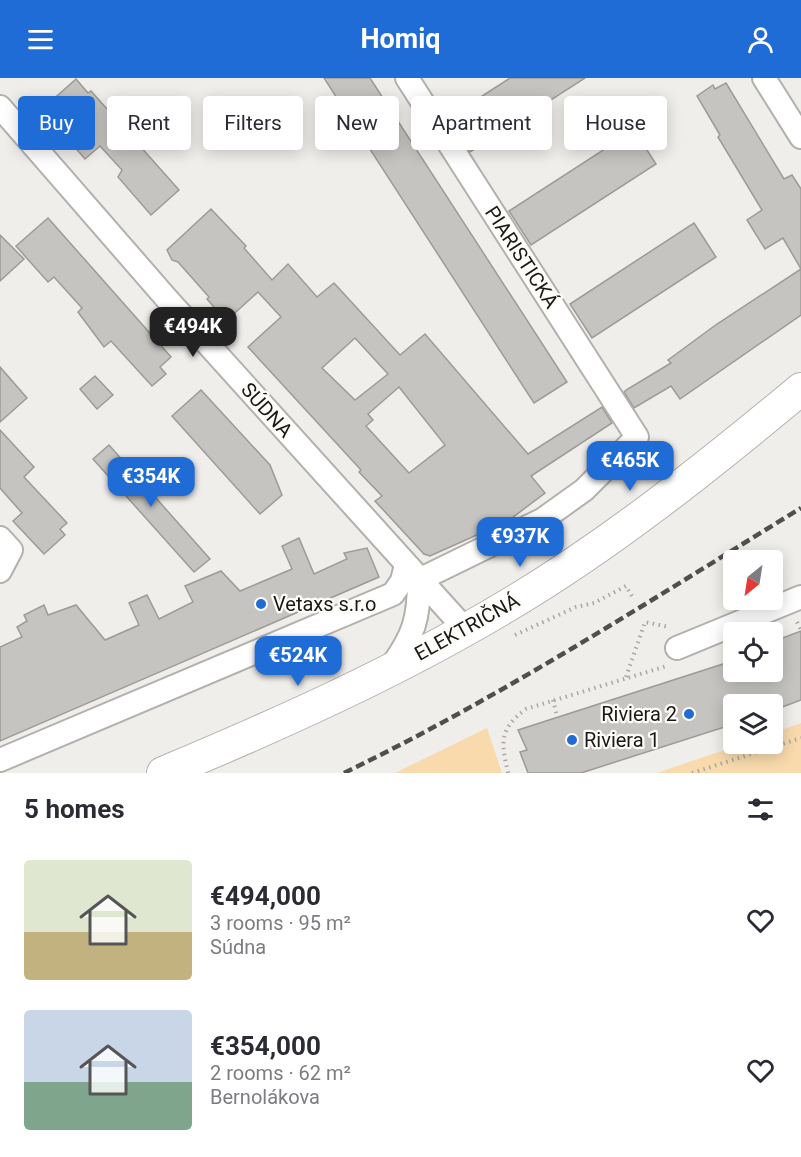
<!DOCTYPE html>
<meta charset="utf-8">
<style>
body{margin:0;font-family:Roboto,sans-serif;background:#f7f7f7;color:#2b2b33;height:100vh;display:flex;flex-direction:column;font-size:22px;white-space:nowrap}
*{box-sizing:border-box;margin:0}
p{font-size:20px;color:#7c7c81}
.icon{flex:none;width:33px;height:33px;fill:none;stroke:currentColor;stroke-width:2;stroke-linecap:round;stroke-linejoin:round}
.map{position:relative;height:695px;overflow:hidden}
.side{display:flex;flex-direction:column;background:#fff;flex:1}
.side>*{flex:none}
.banner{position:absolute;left:18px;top:18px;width:765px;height:54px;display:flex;gap:12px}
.needle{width:39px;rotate:210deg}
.fabs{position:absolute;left:723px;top:472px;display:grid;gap:12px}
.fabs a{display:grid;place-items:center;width:60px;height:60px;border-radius:6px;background:#fff;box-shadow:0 3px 15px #0003;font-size:30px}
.price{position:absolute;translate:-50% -51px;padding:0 14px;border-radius:12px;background:#206cd7;color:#fff;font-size:20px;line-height:39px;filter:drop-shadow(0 2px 3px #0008)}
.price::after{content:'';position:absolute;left:50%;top:36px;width:18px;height:14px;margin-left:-9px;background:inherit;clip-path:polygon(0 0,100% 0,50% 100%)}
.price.active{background:#222;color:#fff}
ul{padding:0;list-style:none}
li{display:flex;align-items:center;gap:18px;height:150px;padding:0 24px}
li span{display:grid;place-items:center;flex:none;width:168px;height:120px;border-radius:6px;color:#555}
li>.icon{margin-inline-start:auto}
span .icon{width:72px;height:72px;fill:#fffc;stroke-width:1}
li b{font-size:26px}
h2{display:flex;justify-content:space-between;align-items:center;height:72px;padding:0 24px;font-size:26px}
.pill{padding:0 21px;border-radius:6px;background:#fff;box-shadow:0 3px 15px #0003;font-size:21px;line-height:54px}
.pill.active{background:#206cd7;color:#fff}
header{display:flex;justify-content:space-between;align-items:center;height:78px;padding:0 24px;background:#206cd7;color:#fff;font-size:27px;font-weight:700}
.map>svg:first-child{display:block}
.green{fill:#f8daac}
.building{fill:#c6c4c1;stroke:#9d9a97;stroke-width:1.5;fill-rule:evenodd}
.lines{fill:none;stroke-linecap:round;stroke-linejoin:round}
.minor-casing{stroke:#b3b1ae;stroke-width:26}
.secondary-casing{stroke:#b3b1ae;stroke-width:34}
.path{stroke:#a9a7a5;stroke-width:4;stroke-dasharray:1.5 4.5;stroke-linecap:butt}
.minor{stroke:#fff;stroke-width:22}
.secondary{stroke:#fff;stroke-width:32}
.rail{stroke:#4f4f4d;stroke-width:4.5;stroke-dasharray:9 4.5;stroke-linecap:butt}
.poi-dot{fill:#206cd7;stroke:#fefcf8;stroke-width:2}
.labels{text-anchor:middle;stroke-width:4.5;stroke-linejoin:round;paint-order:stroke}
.street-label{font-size:20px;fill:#191917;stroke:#fefcf8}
.poi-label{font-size:20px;fill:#191917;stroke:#fefcf8;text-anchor:start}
</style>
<header><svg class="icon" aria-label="menu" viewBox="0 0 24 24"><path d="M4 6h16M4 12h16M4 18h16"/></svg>Homiq<svg class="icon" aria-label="person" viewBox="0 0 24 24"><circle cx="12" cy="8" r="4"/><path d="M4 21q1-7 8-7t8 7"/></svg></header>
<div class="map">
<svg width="801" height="695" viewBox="0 0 801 695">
<rect width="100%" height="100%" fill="#f0eeeb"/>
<!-- green -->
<g class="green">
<path d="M801 645V695H657L742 666H772L773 655Z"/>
<path d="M487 650 502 695H395Z"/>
</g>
<!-- building -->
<g class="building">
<path d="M324 0H370L567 304 534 325Z"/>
<path d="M510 0H585L470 74 448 40Z"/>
<path d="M76 1 88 15 91 13 179 112 151 137 118 99 122 92 100 68 85 81 72 66 66 64 47 27Z"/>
<path d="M726 5 784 101 792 97 801 111V191L783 160 765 171 747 142 762 132 718 59 720 57 697 18 713 7 715 11Z"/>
<path d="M634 52 656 86 531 167 509 133Z"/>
<path d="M211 131 246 168 244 170 272 202 288 186 317 219 334 205 400 277 425 256 528 376 602 329 612 345 531 398 545 415 508 443 430 478 424 476 375 423 382 418 359 394 361 392 248 269 281 239 258 214 226 243 207 221 209 219 178 184 172 182 167 172ZM355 260 388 296 355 322 322 290ZM399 309 445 367 409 395 366 348 373 342 368 336Z"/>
<path d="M48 140 171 279 160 289 166 296 152 308 111 263 104 269 78 234 82 230 54 199 48 204 16 168Z"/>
<path d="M694 145 716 179 592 260 570 226Z"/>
<path d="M0 157 24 181 0 203Z"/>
<path d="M801 191V237L680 321 671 308 634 330 624 314 626 312 671 285 668 282 717 246Z"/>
<path d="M0 289 27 320 0 344Z"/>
<path d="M95 298 113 317 97 331 80 311Z"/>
<path d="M201 312 270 387 282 417 260 436 172 338Z"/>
<path d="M0 352 34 389 24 399 67 445 60 451 65 457 44 476 13 443 22 435 0 410Z"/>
<path d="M109 367 210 481 194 494 93 381Z"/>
<path d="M299 460 314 496 347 481 344 475 367 470 379 499 0 663V569L22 559 17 549 27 543 24 537 44 527 48 537 76 527 105 562 139 547 129 525 147 517 159 541 193 524 185 508 221 493 240 513 292 491 282 468Z"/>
<path d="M801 553V622L772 633V627H734V646L581 695H528L520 674 527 672 518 652 723 586 727 599 746 594H772V564Z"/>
</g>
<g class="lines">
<!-- minor casing -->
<g class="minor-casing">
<g id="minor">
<path d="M407 0 637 359 584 412 542 442 419 502"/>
<path d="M764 0 801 59"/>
<path d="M0 29 167 221 466 552"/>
<path d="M0 460 11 472 0 493"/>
<path d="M677 570 801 519"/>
<path d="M391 589C414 557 419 541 419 502"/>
<path d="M0 682 393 516 402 503 406 487"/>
</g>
</g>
<!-- secondary casing -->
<g class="secondary-casing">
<path id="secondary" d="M163 695C280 646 396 594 505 529 610 467 707 389 801 311"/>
</g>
<!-- path -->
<g class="path">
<path d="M797 544 801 552"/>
<path d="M515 557 576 529 594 525 626 508 633 520"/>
<path d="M626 599 645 544 669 549"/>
<path d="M553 622 557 638"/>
<path d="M508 695C501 664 499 651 526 631L667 588"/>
<path d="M692 695 801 660"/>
</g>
<!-- minor -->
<use href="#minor" class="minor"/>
<!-- secondary -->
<use href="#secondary" class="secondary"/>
<!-- rail -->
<path class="rail" d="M344 695C503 618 651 522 801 430"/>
</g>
<!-- markers -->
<g class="poi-dot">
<circle cx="261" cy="526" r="6"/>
<circle cx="689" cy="636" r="6"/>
<circle cx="572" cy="662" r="6"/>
</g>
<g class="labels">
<!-- street labels -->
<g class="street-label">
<text transform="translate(522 179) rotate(57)" y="7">PIARISTICKÁ</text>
<text transform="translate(267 332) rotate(48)" y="7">SÚDNA</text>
<text transform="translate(467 549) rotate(-29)" y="7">ELEKTRIČNÁ</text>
</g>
<!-- poi labels -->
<g class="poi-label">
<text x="273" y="533">Vetaxs s.r.o</text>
<text x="677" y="643" text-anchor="end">Riviera 2</text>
<text x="584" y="669">Riviera 1</text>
</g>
</g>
</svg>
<div class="fabs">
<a><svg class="needle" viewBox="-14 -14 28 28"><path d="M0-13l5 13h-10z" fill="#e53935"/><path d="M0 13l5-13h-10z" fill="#7c7c81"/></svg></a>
<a><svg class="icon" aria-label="locate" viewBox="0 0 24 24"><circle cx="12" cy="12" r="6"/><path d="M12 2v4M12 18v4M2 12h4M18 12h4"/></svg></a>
<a><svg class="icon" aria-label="layers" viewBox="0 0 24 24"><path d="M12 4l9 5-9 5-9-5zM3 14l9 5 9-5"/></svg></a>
</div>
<b class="price active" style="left:193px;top:280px">€494K</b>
<b class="price" style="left:630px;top:414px">€465K</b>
<b class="price" style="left:151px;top:430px">€354K</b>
<b class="price" style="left:520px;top:490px">€937K</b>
<b class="price" style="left:298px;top:609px">€524K</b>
<div class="banner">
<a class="pill active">Buy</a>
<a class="pill">Rent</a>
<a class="pill">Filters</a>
<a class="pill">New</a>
<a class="pill">Apartment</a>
<a class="pill">House</a>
</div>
</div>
<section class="side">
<h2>5 homes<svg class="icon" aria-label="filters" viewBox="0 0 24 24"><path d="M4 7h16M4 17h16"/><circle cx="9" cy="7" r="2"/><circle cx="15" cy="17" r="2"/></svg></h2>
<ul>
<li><span style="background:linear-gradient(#dfe7d0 60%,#c2b280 0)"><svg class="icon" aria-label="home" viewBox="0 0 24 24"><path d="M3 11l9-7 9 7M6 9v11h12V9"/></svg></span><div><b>€494,000</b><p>3 rooms · 95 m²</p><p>Súdna</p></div><svg class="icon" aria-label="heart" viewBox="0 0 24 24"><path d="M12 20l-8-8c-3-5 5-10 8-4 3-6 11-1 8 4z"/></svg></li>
<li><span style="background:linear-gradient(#c9d6e8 60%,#7fa58c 0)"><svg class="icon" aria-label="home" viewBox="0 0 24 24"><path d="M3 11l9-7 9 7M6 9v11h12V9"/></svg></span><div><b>€354,000</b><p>2 rooms · 62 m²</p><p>Bernolákova</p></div><svg class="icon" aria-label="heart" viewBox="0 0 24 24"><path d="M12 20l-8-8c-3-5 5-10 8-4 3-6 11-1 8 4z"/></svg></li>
</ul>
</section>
